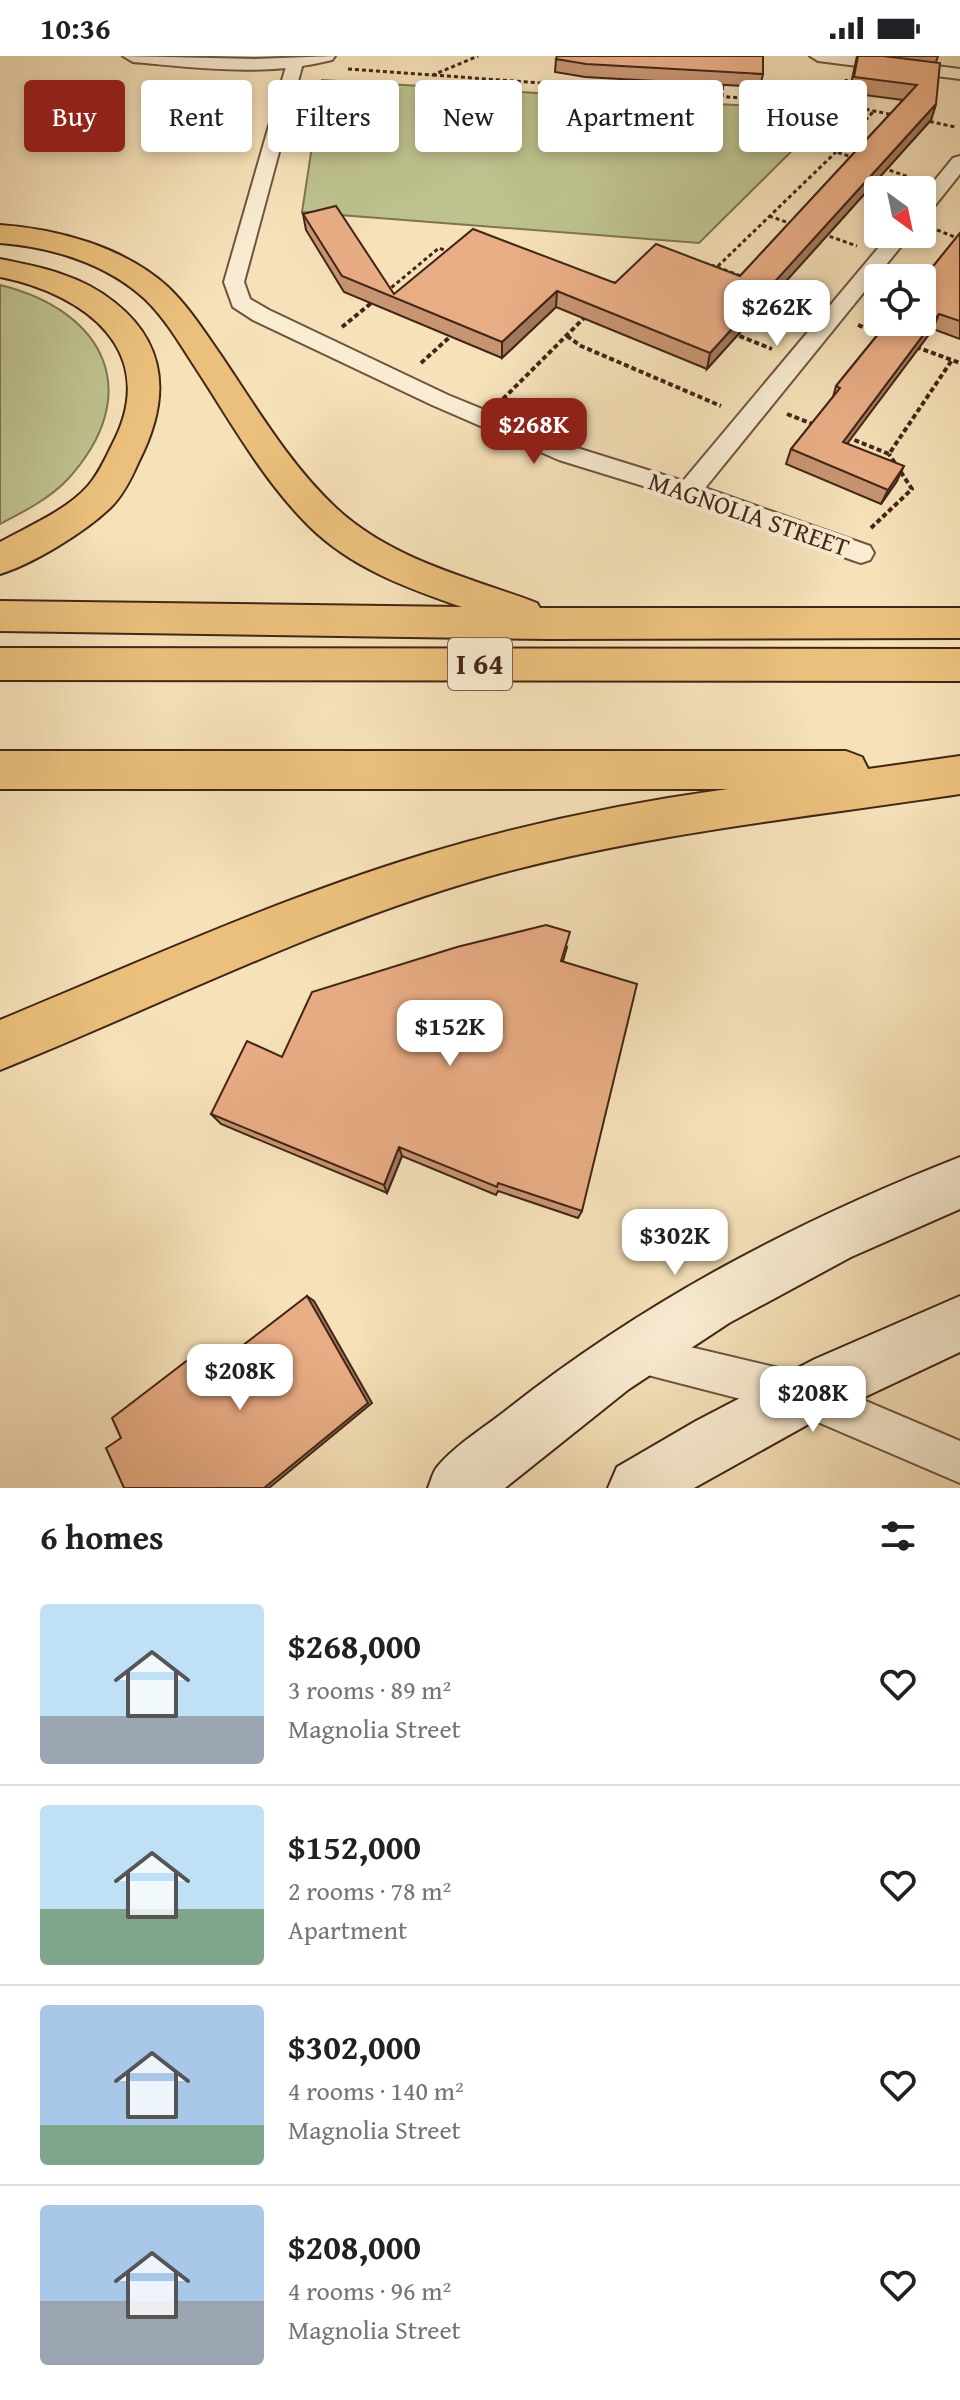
<!DOCTYPE html>
<meta charset="utf-8">
<style>
body{margin:0;font-family:"Gentium Book Plus",serif;background:#f6f6f6;color:#202124;height:100vh;display:flex;flex-direction:column;font-size:30px;white-space:nowrap}
*{box-sizing:border-box;margin:0}
p{font-size:26px;color:#757577}
.icon{flex:none;width:44px;height:44px;fill:none;stroke:currentColor;stroke-width:2;stroke-linecap:round;stroke-linejoin:round}
.map{position:relative;height:1432px;overflow:hidden}
.drawer{display:flex;flex-direction:column;background:#fff;flex:1}
.drawer>*{flex:none}
.top-card{position:absolute;left:24px;top:24px;width:912px;height:72px;display:flex;gap:16px}
.needle{width:52px;rotate:147deg}
.fabs{position:absolute;left:864px;top:120px;display:grid;gap:16px}
.fabs a{display:grid;place-items:center;width:72px;height:72px;border-radius:8px;background:#fff;box-shadow:0 4px 12px #0003;font-size:40px}
.price{position:absolute;translate:-50% -68px;padding:0 18px;border-radius:16px;background:#fff;color:#222;font-size:26px;line-height:52px;filter:drop-shadow(0 2px 4px #0008)}
.price::after{content:'';position:absolute;left:50%;top:48px;width:24px;height:18px;margin-left:-12px;background:inherit;clip-path:polygon(0 0,100% 0,50% 100%)}
.price.active{background:#8f2418;color:#fff}
ul{padding:0;list-style:none}
li{display:flex;align-items:center;gap:24px;height:200px;padding:0 40px}
li+li{border-top:2px solid #e0e0e0}
li span{display:grid;place-items:center;flex:none;width:224px;height:160px;border-radius:8px;color:#555}
li>.icon{margin-inline-start:auto}
span .icon{width:96px;height:96px;fill:#fffc;stroke-width:1}
li b{font-size:34px}
h2{display:flex;justify-content:space-between;align-items:center;height:96px;padding:0 40px;font-size:34px}
.pill{padding:0 28px;border-radius:8px;background:#fff;box-shadow:0 4px 12px #0003;font-size:28px;line-height:72px}
.pill.active{background:#8f2418;color:#fff}
.status{display:flex;justify-content:space-between;align-items:center;height:56px;padding:0 40px;background:#fff;direction:ltr}
.status svg{height:22px;fill:currentColor}
.map>svg:first-child{display:block}
.green{fill:#bec28e;stroke:#807452;stroke-width:2}
.lines{fill:none;stroke-linecap:round;stroke-linejoin:round}
.minor-casing{stroke:#6e5440;stroke-width:4}
.tertiary-casing{stroke:#6e5440;stroke-width:4}
.secondary-casing{stroke:#412517;stroke-width:4}
.motorway-casing{stroke:#412517;stroke-width:4}
.path-far1{stroke:#412517;stroke-width:3;stroke-dasharray:4 3;stroke-linecap:butt}
.path{stroke:#412517;stroke-width:4;stroke-dasharray:5 3;stroke-linecap:butt}
.minor{fill:#f9ecd2;fill-rule:evenodd}
.tertiary{fill:#f9ecd2;fill-rule:evenodd}
.secondary{fill:#f9ecd2;fill-rule:evenodd}
.motorway{fill:#ebc07c;fill-rule:evenodd}
.wall{fill:#c89572;stroke:#412517;stroke-width:2}
.shaded-wall{fill:#a3795d;stroke:#412517;stroke-width:2}
.building{fill:#e9ad85;stroke:#412517;stroke-width:2}
.labels{text-anchor:middle;stroke-width:8;stroke-linejoin:round;paint-order:stroke}
.far-street-label{font-size:26px;fill:#412517;stroke:#f9ecd2}
.shield{fill:#f9ecd2;stroke:#78614f;stroke-width:2}
.shield-label{font-size:30px;font-weight:bold;fill:#412517}
</style>
<div class="status"><b>10:36</b><svg viewBox="0 0 49 12"><path d="M0 12V9h3v3zM5 12V6h3v6zM10 12V3h3v9zM15 12V0h3v12zM26 1h20v11H26zM47 4h2v5h-2z"/></svg></div>
<div class="map">
<svg width="960" height="1432" viewBox="0 0 960 1432">
<rect width="100%" height="100%" fill="#f6e1b9"/>
<filter id="stains"><feTurbulence type="fractalNoise" baseFrequency=".0025" numOctaves="4"/><feColorMatrix values="0 0 0 0 .2 0 0 0 0 .09 0 0 0 0 .02 0 0 0 .5 -.17"/></filter>
<radialGradient id="worn" r=".72"><stop offset=".6" stop-color="#630" stop-opacity="0"/><stop offset="1" stop-color="#630" stop-opacity=".3"/></radialGradient>
<!-- green -->
<g class="green">
<path d="M322 24 832 55 699 187 302 156Z"/>
<path d="M0 229C106 255 146 338 67 424 49 443 23 456 0 468Z"/>
</g>
<g class="lines">
<!-- minor casing -->
<g class="minor-casing">
<g id="minor">
<path d="M810 0H858L960 13V23L818 5Z"/>
<path d="M295 2 303 7 244 226 250 243 269 254 448 339 577 392 683 425 890 178H911L705 432 870 490 874 497 870 504 861 507 852 504 679 441 559 404 432 349 253 264 233 251 224 226 287 7Z"/>
<path d="M960 100V118L929 157 922 159V140L953 102Z"/>
<path d="M631 1277 800 1317 960 1385V1427L799 1358 617 1311 611 1297 617 1283Z"/>
</g>
</g>
<!-- tertiary casing -->
<g class="tertiary-casing">
<path id="tertiary" d="M123 0 255 3 335 0 332 4C265 21 201 12 133 6Z"/>
</g>
<!-- secondary casing -->
<g class="secondary-casing">
<g id="secondary">
<path d="M960 1101V1153L851 1201 729 1267 629 1333 505 1432H428C431 1425 433 1415 438 1410 454 1390 488 1369 509 1352 646 1244 797 1165 960 1101Z"/>
<path d="M960 1240V1296L816 1364 694 1432H608L617 1411 696 1365 815 1303Z"/>
</g>
</g>
<!-- motorway casing -->
<g class="motorway-casing">
<g id="motorway">
<path d="M0 169C58 173 124 191 168 231 188 250 204 275 220 298 256 351 289 408 336 452 392 504 468 521 537 547L540 552H960V582L547 583 0 575V545L462 551C407 532 351 512 308 469 262 423 231 366 195 311 180 288 165 262 145 243 106 207 51 191 0 187Z"/>
<path d="M0 203C40 211 81 219 114 246 170 290 169 346 139 405 132 421 123 440 110 452 85 476 33 508 0 518V486C29 470 65 455 87 431 98 419 105 403 112 389 162 295 85 238 0 221Z"/>
<path d="M0 592 960 593V625L0 624Z"/>
<path d="M0 695H846L862 701 868 713 960 700V738C801 762 639 778 483 822 316 870 161 949 0 1014V964C140 906 280 842 425 798 524 768 626 747 728 733H0Z"/>
</g>
</g>
<!-- path-far1 -->
<g class="path-far1">
<path d="M348 13 433 19 478 0"/>
<path d="M433 19 849 50 894 59"/>
<path d="M846 23 849 50"/>
<path d="M722 41 723 22"/>
<path d="M923 64 955 71"/>
<path d="M855 102 836 96 874 55"/>
<path d="M883 112 912 122"/>
<path d="M769 160 795 169"/>
<path d="M937 174 960 183"/>
<path d="M823 178 857 190"/>
<path d="M678 199 717 211 836 96"/>
<path d="M717 211 746 222"/>
<path d="M774 232 806 243"/>
<path d="M386 236 439 192 451 197"/>
</g>
<!-- path -->
<g class="path">
<path d="M800 241 813 246"/>
<path d="M858 269 884 279"/>
<path d="M342 271 375 244"/>
<path d="M732 277 772 293"/>
<path d="M567 280 581 290 721 350"/>
<path d="M916 291 960 307"/>
<path d="M421 307 453 278"/>
<path d="M503 343 587 259"/>
<path d="M787 358 815 369"/>
<path d="M847 381 889 398 952 304"/>
<path d="M871 472 912 433 889 398"/>
</g>
<!-- minor -->
<use href="#minor" class="minor"/>
<!-- tertiary -->
<use href="#tertiary" class="tertiary"/>
<!-- secondary -->
<use href="#secondary" class="secondary"/>
<!-- motorway -->
<use href="#motorway" class="motorway"/>
</g>
<!-- wall -->
<g class="wall">
<path d="M857 0H938L936 6V48L931 64 707 313 556 251 502 302 344 236 306 174 303 158 394 238 740 220 903 44 849 37Z"/>
<path d="M556 3 763 18 760 31 585 21 555 16Z"/>
<path d="M960 177V283L933 273 847 387 897 425 881 448 786 408 791 393 833 341 836 330Z"/>
<path d="M567 891 563 905 582 1155 578 1162 498 1135 496 1139 402 1100 387 1137 221 1068 211 1058 282 1001Z"/>
</g>
<!-- shaded-wall -->
<g class="shaded-wall">
<path d="M936 48 931 64 707 313 710 297Z"/>
<path d="M557 235 556 251 502 302V286Z"/>
<path d="M939 258 933 273 838 400 843 386Z"/>
<path d="M904 410 897 425 881 448 888 434Z"/>
<path d="M399 1091 402 1100 387 1137 384 1129Z"/>
<path d="M307 1240 314 1245 372 1347 269 1432H264Z"/>
<path d="M189 1303 201 1305 211 1324 199 1323Z"/>
</g>
<!-- building -->
<g class="building">
<path d="M557 0H763V18L586 8 556 3Z"/>
<path d="M858 0H883L940 7 936 48 710 297 557 235 502 286 342 220 303 158 336 150 394 238 473 173 615 227 656 188 740 220 917 29 854 21Z"/>
<path d="M960 177V265L939 258 843 386 904 410 888 434 791 393 840 332 836 330 888 266H922V224Z"/>
<path d="M546 869 570 876 561 905 637 928 582 1155 498 1127 497 1131 399 1091 384 1129 211 1058 247 985 282 1001 312 936 457 891Z"/>
<path d="M307 1240 368 1347 264 1432H124L106 1392 121 1382 112 1362 189 1303 199 1323Z"/>
</g>
<g class="labels">
<!-- far-street labels -->
<g class="far-street-label">
<text transform="translate(749 458) rotate(19)" y="9">MAGNOLIA STREET</text>
</g>
<!-- shield labels -->
<rect class="shield" x="448" y="582" width="64" height="52" rx="6"/>
<g class="shield-label">
<text x="480" y="618">I 64</text>
</g>
</g>
<rect width="100%" height="100%" filter="url(#stains)"/>
<rect width="100%" height="100%" fill="url(#worn)"/>
</svg>
<div class="fabs">
<a><svg class="needle" viewBox="-14 -14 28 28"><path d="M0-13l5 13h-10z" fill="#e53935"/><path d="M0 13l5-13h-10z" fill="#757577"/></svg></a>
<a><svg class="icon" aria-label="locate" viewBox="0 0 24 24"><circle cx="12" cy="12" r="6"/><path d="M12 2v4M12 18v4M2 12h4M18 12h4"/></svg></a>
</div>
<b class="price" style="left:777px;top:292px">$262K</b>
<b class="price active" style="left:534px;top:410px">$268K</b>
<b class="price" style="left:450px;top:1012px">$152K</b>
<b class="price" style="left:675px;top:1221px">$302K</b>
<b class="price" style="left:240px;top:1356px">$208K</b>
<b class="price" style="left:813px;top:1378px">$208K</b>
<div class="top-card">
<a class="pill active">Buy</a>
<a class="pill">Rent</a>
<a class="pill">Filters</a>
<a class="pill">New</a>
<a class="pill">Apartment</a>
<a class="pill">House</a>
</div>
</div>
<section class="drawer">
<h2>6 homes<svg class="icon" aria-label="filters" viewBox="0 0 24 24"><path d="M4 7h16M4 17h16"/><circle cx="9" cy="7" r="2"/><circle cx="15" cy="17" r="2"/></svg></h2>
<ul>
<li><span style="background:linear-gradient(#bfe0f5 70%,#9aa5b1 0)"><svg class="icon" aria-label="home" viewBox="0 0 24 24"><path d="M3 11l9-7 9 7M6 9v11h12V9"/></svg></span><div><b>$268,000</b><p>3 rooms · 89 m²</p><p>Magnolia Street</p></div><svg class="icon" aria-label="heart" viewBox="0 0 24 24"><path d="M12 20l-8-8c-3-5 5-10 8-4 3-6 11-1 8 4z"/></svg></li>
<li><span style="background:linear-gradient(#bfe0f5 65%,#7fa58c 0)"><svg class="icon" aria-label="home" viewBox="0 0 24 24"><path d="M3 11l9-7 9 7M6 9v11h12V9"/></svg></span><div><b>$152,000</b><p>2 rooms · 78 m²</p><p>Apartment</p></div><svg class="icon" aria-label="heart" viewBox="0 0 24 24"><path d="M12 20l-8-8c-3-5 5-10 8-4 3-6 11-1 8 4z"/></svg></li>
<li><span style="background:linear-gradient(#a9c7e8 75%,#7fa58c 0)"><svg class="icon" aria-label="home" viewBox="0 0 24 24"><path d="M3 11l9-7 9 7M6 9v11h12V9"/></svg></span><div><b>$302,000</b><p>4 rooms · 140 m²</p><p>Magnolia Street</p></div><svg class="icon" aria-label="heart" viewBox="0 0 24 24"><path d="M12 20l-8-8c-3-5 5-10 8-4 3-6 11-1 8 4z"/></svg></li>
<li><span style="background:linear-gradient(#a9c7e8 60%,#9aa5b1 0)"><svg class="icon" aria-label="home" viewBox="0 0 24 24"><path d="M3 11l9-7 9 7M6 9v11h12V9"/></svg></span><div><b>$208,000</b><p>4 rooms · 96 m²</p><p>Magnolia Street</p></div><svg class="icon" aria-label="heart" viewBox="0 0 24 24"><path d="M12 20l-8-8c-3-5 5-10 8-4 3-6 11-1 8 4z"/></svg></li>
</ul>
</section>
